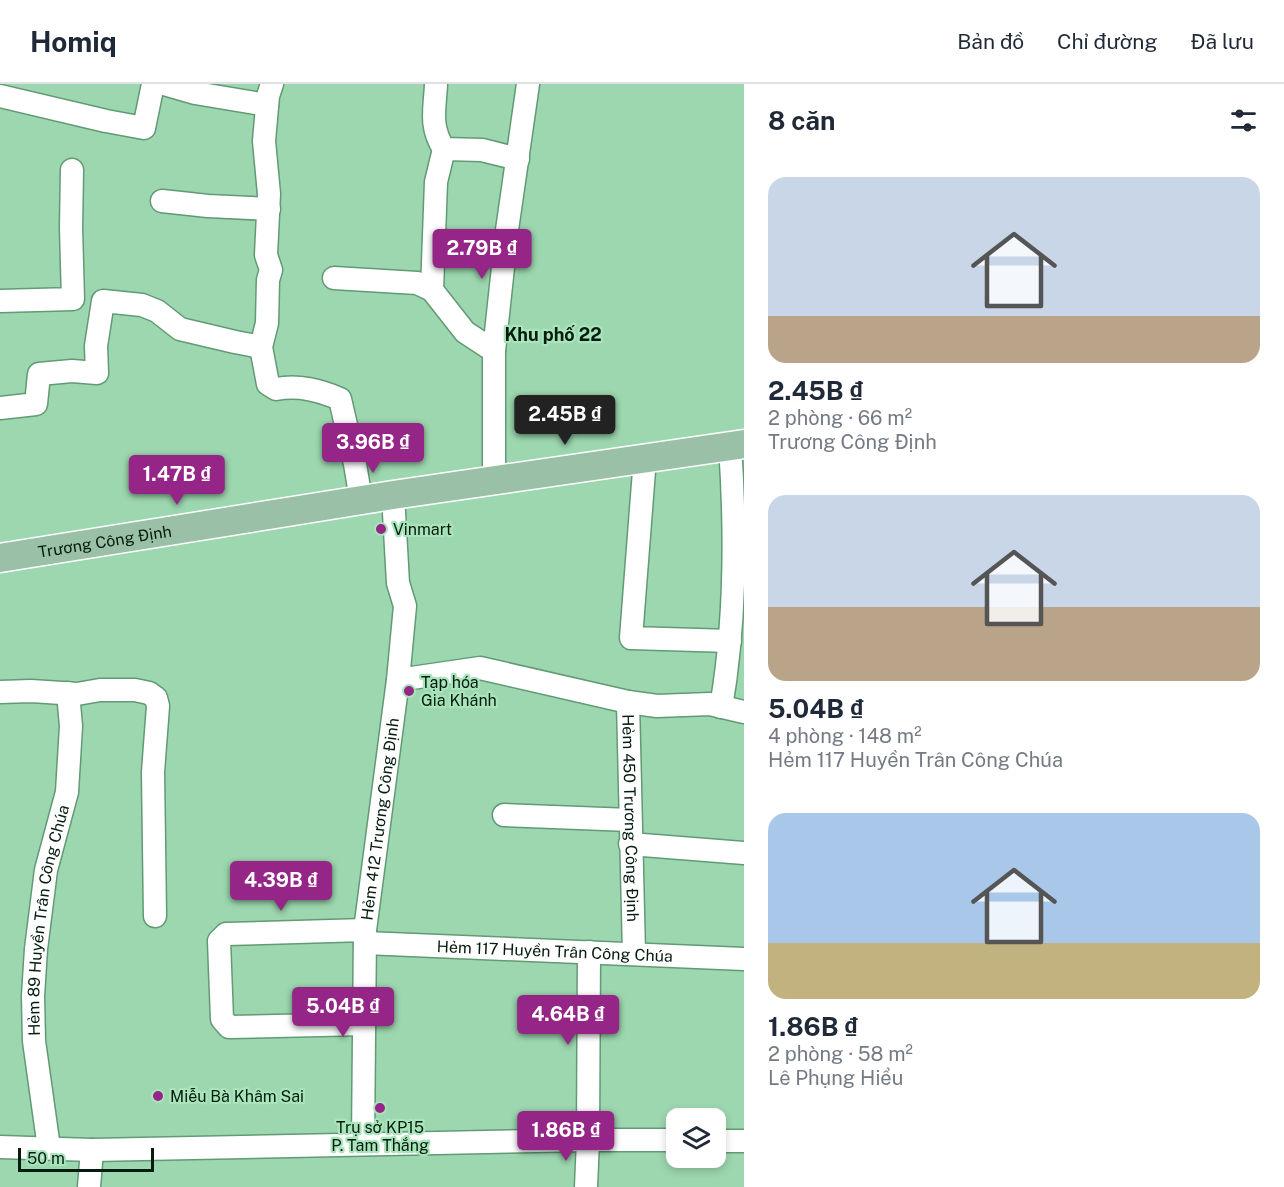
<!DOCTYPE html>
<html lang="vi">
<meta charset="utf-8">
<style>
body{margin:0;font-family:"Public Sans",sans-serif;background:#f2f2f3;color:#1f2937;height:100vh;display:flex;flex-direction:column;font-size:22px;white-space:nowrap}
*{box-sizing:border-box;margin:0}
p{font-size:20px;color:#747a83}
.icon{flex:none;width:33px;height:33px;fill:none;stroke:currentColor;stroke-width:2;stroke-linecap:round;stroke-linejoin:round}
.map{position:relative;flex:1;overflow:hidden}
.details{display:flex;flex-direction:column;background:#fff;width:540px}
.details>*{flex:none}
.buttons{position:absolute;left:666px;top:1024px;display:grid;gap:12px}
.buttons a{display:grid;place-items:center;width:60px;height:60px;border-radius:12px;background:#fff;box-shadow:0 3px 9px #0003;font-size:30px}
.scale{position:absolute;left:18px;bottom:15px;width:136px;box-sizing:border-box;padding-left:6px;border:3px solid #051c0e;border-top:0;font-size:16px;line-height:21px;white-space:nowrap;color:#051c0e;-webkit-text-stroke:4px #a9e4bb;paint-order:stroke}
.price{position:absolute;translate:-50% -51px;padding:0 14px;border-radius:6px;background:#952586;color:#fff;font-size:20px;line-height:39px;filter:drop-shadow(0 2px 3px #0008)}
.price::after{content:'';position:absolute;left:50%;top:36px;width:18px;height:14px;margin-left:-9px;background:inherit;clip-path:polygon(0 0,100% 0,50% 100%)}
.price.selected{background:#222;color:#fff}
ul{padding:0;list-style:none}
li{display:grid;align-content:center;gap:12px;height:318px;padding:0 24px}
li span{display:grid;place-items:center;height:186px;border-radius:18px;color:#555}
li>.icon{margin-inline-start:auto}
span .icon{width:108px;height:108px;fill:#fffc;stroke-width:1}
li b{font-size:26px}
h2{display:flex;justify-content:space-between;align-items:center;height:72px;padding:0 24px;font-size:26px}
header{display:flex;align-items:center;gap:36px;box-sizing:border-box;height:84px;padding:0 30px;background:#fff;border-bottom:2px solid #e0e1e3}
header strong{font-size:28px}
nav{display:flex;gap:33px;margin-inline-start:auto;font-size:21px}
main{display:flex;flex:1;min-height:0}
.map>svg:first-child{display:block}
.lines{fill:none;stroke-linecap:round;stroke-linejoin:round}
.minor-casing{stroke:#629a75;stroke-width:25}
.major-casing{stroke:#fff;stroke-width:31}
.minor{stroke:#fff;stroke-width:22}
.major{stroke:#9ac1a7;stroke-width:28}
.poi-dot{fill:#952586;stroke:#a9e4bb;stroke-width:2}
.labels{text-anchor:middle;stroke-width:4.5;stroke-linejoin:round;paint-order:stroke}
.poi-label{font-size:16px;fill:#051c0e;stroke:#a9e4bb;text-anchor:start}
.street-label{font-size:16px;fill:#051c0e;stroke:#a9e4bb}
.neighbourhood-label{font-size:18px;font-weight:bold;fill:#051c0e;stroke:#a9e4bb}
</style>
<header>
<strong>Homiq</strong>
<nav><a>Bản đồ</a><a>Chỉ đường</a><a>Đã lưu</a></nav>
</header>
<main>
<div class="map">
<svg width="744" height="1103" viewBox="0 0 744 1103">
<rect width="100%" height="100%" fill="#9cd7af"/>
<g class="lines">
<!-- minor casing -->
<g class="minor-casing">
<g id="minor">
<path d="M164 0 195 9 267 21"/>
<path d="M272 0 268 12 264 57 269 110 266 171 271 186 268 196 267 239 261 263 268 300 276 305C299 301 319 306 340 315L355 380 361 416"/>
<path d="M436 0C435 25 429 42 444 65L482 66 518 75"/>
<path d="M0 12 106 37 144 44 153 0"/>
<path d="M444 65 436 98 432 206 465 248 494 267"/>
<path d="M162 117 208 122 269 125"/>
<path d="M334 194 417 199 432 206"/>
<path d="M0 217 73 215 71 144 72 86"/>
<path d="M0 324 36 320 39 290 72 287 97 289 96 262 103 217 142 221 157 227 180 245 235 258 261 263"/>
<path d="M645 374 631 554 730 557"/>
<path d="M494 396V267L507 146 528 0"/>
<path d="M398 596 480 584 628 618 657 622 710 620 744 628"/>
<path d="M0 608 31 607 77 610 100 606H135L149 609 156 614 158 622 153 688 155 832"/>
<path id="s1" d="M628 618 634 870"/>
<path d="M721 623C736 537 736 449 730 362"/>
<path d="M504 731 630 736"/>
<path d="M630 760 744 769"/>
<path id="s2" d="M365 859 744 875"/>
<path d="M364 940 229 943 222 935 219 857 226 850 365 846"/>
<path d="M716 1057H744"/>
<path id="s3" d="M363 1060 365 846 398 596 405 522 398 499 393 411"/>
<path d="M0 1063 92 1066 588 1056H676"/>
<path id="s4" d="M49 1064 34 957 33 912 36 865 46 786 67 708 71 642 68 609"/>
<path d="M89 1103 92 1066"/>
<path d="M586 1103 588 1056 589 868"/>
</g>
</g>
<!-- major casing -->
<g class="major-casing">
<g id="major">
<path id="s5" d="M0 474 393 411 744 360"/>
</g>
</g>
<!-- minor -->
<use href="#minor" class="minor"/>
<!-- major -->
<use href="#major" class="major"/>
</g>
<!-- markers -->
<g class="poi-dot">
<circle cx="381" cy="445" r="6"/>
<circle cx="409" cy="607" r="6"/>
<circle cx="158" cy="1012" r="6"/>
<circle cx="380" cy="1024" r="6"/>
</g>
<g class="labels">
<!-- poi labels -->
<g class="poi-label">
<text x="393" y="451">Vinmart</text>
<text x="421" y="604">Tạp hóa<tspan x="421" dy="18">Gia Khánh</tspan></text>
<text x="170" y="1018">Miễu Bà Khâm Sai</text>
<text x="380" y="1049" text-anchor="middle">Trụ sở KP15<tspan x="380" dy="18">P. Tam Thắng</tspan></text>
</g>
<!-- street labels -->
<g class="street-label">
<text dy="6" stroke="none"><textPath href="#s5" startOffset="106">Trương Công Định</textPath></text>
<text dy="6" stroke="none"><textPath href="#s1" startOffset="116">Hẻm 450 Trương Công Định</textPath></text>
<text dy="6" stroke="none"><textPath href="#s3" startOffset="326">Hẻm 412 Trương Công Định</textPath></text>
<text dy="6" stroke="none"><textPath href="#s4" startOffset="230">Hẻm 89 Huyền Trân Công Chúa</textPath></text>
<text dy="6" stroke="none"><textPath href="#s2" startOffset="190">Hẻm 117 Huyền Trân Công Chúa</textPath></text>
</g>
<!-- neighbourhood labels -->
<g class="neighbourhood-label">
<text x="553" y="257">Khu phố 22</text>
</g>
</g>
</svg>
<div class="buttons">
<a><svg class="icon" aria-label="layers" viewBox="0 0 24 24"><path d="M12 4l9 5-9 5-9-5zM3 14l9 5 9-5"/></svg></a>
</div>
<div class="scale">50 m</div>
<b class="price" style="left:482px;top:196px">2.79B ₫</b>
<b class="price selected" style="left:565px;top:362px">2.45B ₫</b>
<b class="price" style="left:373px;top:390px">3.96B ₫</b>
<b class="price" style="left:177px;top:422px">1.47B ₫</b>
<b class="price" style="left:281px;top:828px">4.39B ₫</b>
<b class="price" style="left:343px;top:954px">5.04B ₫</b>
<b class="price" style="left:568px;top:962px">4.64B ₫</b>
<b class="price" style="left:566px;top:1078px">1.86B ₫</b>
</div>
<section class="details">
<h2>8 căn<svg class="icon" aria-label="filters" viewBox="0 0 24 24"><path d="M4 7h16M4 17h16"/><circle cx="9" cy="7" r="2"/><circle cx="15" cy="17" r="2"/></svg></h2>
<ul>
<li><span style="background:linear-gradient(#c9d6e8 75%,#b9a48a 0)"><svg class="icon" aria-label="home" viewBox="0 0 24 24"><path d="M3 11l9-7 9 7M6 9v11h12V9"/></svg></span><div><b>2.45B ₫</b><p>2 phòng · 66 m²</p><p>Trương Công Định</p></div></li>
<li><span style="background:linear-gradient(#c9d6e8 60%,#b9a48a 0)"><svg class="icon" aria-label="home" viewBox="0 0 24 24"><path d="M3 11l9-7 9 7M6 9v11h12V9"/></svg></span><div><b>5.04B ₫</b><p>4 phòng · 148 m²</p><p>Hẻm 117 Huyền Trân Công Chúa</p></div></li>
<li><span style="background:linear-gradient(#a9c7e8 70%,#c2b280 0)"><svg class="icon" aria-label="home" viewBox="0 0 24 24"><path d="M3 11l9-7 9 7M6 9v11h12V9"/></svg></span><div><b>1.86B ₫</b><p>2 phòng · 58 m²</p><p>Lê Phụng Hiểu</p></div></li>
</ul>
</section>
</main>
